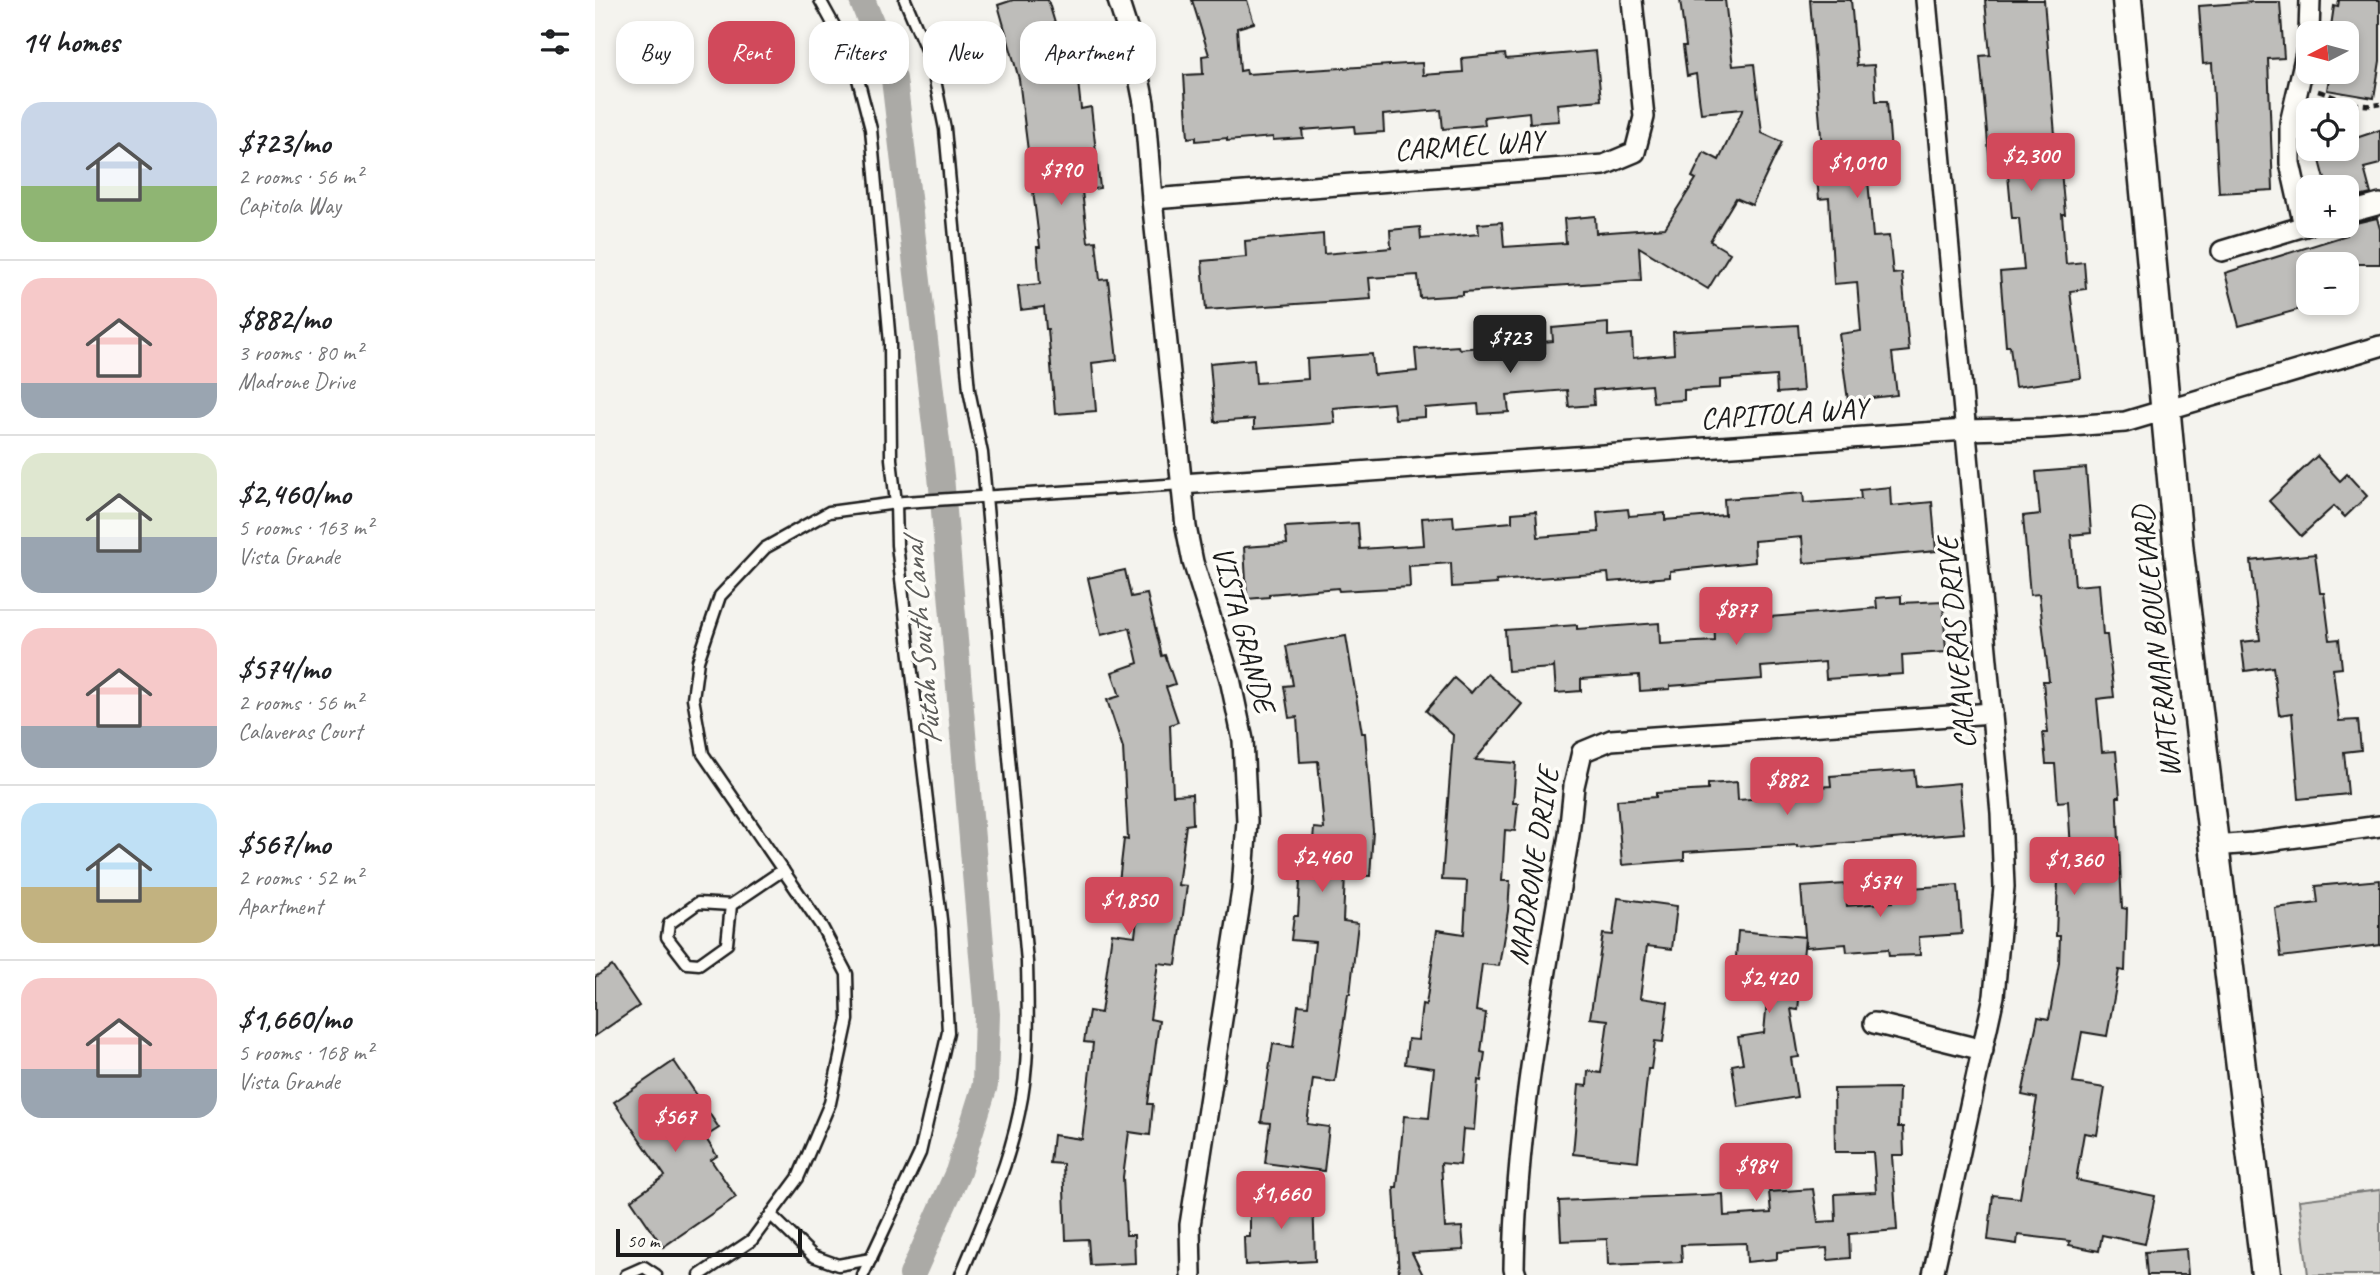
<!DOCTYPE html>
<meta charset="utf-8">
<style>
body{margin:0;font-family:Caveat,sans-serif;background:#f2f2f2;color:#202124;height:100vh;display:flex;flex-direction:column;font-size:26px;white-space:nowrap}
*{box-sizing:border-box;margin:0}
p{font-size:23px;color:#757577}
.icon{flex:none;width:38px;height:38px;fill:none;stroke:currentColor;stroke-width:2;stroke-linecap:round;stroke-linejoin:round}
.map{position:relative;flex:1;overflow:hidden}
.panel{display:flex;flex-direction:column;background:#fff;width:595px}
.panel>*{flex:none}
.banner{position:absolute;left:21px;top:21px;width:665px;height:63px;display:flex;gap:14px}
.needle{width:46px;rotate:264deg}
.tools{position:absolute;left:1701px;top:21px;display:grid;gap:14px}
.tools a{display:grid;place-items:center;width:63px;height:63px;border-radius:14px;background:#fff;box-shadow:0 4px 10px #0003;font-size:35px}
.scale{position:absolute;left:21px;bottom:18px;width:186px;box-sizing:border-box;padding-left:7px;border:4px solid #1c1c1c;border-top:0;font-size:19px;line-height:24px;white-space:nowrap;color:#1c1c1c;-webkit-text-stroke:5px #fdfcf7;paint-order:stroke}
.price{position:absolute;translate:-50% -60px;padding:0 16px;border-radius:7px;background:#d1495b;color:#fff;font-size:23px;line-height:46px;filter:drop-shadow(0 2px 4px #0008)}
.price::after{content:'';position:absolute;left:50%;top:42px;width:21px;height:16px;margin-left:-10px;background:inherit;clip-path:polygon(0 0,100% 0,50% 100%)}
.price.on{background:#222;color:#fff}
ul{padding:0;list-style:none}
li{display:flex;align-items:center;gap:21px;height:175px;padding:0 21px}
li+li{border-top:2px solid #e0e0e0}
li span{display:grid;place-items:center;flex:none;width:196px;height:140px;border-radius:21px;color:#555}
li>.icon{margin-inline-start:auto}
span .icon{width:84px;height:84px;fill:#fffc;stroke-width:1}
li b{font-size:30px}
h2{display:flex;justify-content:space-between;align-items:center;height:84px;padding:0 21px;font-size:30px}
.tag{padding:0 24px;border-radius:21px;background:#fff;box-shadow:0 4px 10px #0003;font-size:24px;line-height:63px}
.tag.on{background:#d1495b;color:#fff}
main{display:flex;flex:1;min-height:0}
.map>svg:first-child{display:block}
.green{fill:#d4d3cf;stroke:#787876;stroke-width:2}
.water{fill:#abaaa6;stroke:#72716f;stroke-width:2}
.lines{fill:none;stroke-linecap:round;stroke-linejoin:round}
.canal{stroke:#abaaa6;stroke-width:26}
.building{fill:#bebdba;stroke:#1c1c1c;stroke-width:2}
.lane-casing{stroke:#1c1c1c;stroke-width:15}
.street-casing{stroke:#1c1c1c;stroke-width:24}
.secondary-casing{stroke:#1c1c1c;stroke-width:33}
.path{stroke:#1c1c1c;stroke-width:4.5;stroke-dasharray:7 5;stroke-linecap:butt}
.lane{stroke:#fdfcf7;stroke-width:10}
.street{stroke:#fdfcf7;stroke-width:19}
.secondary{stroke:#fdfcf7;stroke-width:28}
.labels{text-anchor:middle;stroke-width:7;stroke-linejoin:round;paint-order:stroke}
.street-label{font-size:30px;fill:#1c1c1c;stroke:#fdfcf7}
.water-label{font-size:32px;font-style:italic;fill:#5c5c5a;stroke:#fdfcf7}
</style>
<main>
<section class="panel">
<h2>14 homes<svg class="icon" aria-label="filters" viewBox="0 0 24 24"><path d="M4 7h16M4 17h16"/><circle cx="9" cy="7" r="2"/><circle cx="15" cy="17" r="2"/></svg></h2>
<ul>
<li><span style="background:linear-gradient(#c9d6e8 60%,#8fb573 0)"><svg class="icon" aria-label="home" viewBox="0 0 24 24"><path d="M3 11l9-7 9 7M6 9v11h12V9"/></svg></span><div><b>$723/mo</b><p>2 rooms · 56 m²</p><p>Capitola Way</p></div></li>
<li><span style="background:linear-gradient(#f6c9c9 75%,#9aa5b1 0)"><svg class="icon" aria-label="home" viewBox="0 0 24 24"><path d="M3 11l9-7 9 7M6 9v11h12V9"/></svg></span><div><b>$882/mo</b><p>3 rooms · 80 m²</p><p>Madrone Drive</p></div></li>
<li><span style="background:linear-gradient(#dfe7d0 60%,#9aa5b1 0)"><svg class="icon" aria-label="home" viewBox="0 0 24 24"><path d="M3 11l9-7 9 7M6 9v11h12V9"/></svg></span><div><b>$2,460/mo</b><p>5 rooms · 163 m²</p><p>Vista Grande</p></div></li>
<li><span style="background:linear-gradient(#f6c9c9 70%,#9aa5b1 0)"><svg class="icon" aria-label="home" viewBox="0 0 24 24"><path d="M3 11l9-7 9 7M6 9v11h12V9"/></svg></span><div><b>$574/mo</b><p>2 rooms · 56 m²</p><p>Calaveras Court</p></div></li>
<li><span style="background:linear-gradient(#bfe0f5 60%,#c2b280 0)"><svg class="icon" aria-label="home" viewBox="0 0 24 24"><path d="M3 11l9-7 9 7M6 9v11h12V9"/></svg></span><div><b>$567/mo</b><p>2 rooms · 52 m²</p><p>Apartment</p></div></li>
<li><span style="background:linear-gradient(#f6c9c9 65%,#9aa5b1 0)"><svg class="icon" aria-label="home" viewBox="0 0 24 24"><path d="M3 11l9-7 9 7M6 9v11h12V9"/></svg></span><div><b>$1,660/mo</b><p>5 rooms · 168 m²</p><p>Vista Grande</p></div></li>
</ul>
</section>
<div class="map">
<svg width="1785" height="1275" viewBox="0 0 1785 1275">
<rect width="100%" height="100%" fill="#f4f3ee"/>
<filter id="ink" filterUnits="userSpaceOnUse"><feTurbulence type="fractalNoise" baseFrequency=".0143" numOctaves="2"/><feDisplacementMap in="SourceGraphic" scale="14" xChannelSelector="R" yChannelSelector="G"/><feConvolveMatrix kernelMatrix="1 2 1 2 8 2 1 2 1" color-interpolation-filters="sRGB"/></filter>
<g filter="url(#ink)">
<!-- green -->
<path class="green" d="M1785 1190V1275H1713L1704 1200Z"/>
<!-- water -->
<path class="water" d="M513 880 532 892 536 900 533 907C520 907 506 900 501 888L504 881Z"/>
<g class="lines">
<!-- canal -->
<path class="canal" d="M267 0 299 79 346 476 392 1014 390 1085 363 1172 317 1275"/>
</g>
<!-- building -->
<g class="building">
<path d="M418 0H453L475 73 482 72 486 109 496 107 505 188 487 191 493 242 501 241 505 280 513 279 522 360 497 363 501 411 460 414 453 329H451L449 307 426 310 423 286 445 284 442 247H445L424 79 403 5Z"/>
<path d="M597 0H652L659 23 642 28 645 71 651 70 652 74 827 63 828 75 868 72 867 58 910 54 911 59 1001 51 1006 100 962 104 964 121 935 123 934 112 889 117 890 125 848 129 846 110 788 115 789 132 760 134 759 126 707 130 708 138 678 140V137L632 141V138L601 141V137L593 138 589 75 608 74 607 56 614 55Z"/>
<path d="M1085 0H1130L1138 66 1159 64 1167 133 1187 142 1157 205 1141 198 1115 241 1135 253 1113 289 1044 247 1046 280 868 292V295L825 298 823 275 774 278 776 299 611 310 607 261 651 257 650 241 728 234 729 254 796 248 795 230 825 227 826 239 884 234 883 224 907 222 909 247 971 243 969 219 1000 216 1001 233 1070 228 1101 179 1097 177 1109 152 1124 160 1148 109 1106 113 1101 74 1092 76 1088 46H1091Z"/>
<path d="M1215 0H1256L1262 66 1279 65 1281 101H1292L1298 178 1273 180 1278 237 1294 236 1298 274 1307 273 1314 351 1297 353 1302 395 1253 401 1244 334 1266 331 1262 282 1239 284 1234 198 1224 199 1220 158 1228 161Z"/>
<path d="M1390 0H1449L1461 147 1471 146 1473 171H1466L1470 214H1467L1471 264 1489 262 1491 289 1475 291 1486 378 1420 387 1415 346H1411L1405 272 1429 270 1424 218H1417L1413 175 1396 176 1385 56 1395 55Z"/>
<path d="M1744 0H1785V61L1779 98 1732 90 1735 72H1752V33H1735L1739 6 1743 7Z"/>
<path d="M1658 2H1685L1689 58 1673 59 1678 190 1624 193 1617 63 1608 64 1604 6Z"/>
<path d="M1785 130V164L1769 168 1776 194 1752 200V187H1732L1722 149H1752V141Z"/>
<path d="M1782 218 1785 229V264H1713V307L1644 326 1630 273 1752 235V225Z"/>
<path d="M1013 323V336L1037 334 1038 358 1079 354 1078 332 1203 325 1208 391 1182 393 1181 376 1125 380V388L1089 390V400L1058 402 1056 385 998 390 999 405 974 407 972 390 912 395 914 412 884 414 883 404 830 408V417L800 419 798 403 738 408 740 423 659 429V419L620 422 615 363 659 359 661 383 713 379 712 359 777 354 779 375 822 371 820 349 863 346 864 349 958 341 957 328Z"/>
<path d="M1722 456 1745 481 1752 474 1772 496 1750 517 1739 506 1706 536 1674 501Z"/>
<path d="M1491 468 1496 533 1476 535 1480 586 1504 584 1508 635H1512L1519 697 1502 699 1507 752 1521 751 1525 797H1522L1527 908 1532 909 1530 971 1524 970 1512 1036 1487 1032 1478 1083 1510 1088 1502 1135 1489 1133 1481 1180 1560 1196 1550 1244 1507 1235 1504 1251 1474 1245 1475 1241 1423 1235 1422 1244 1393 1240 1398 1195 1425 1198 1442 1098 1427 1095 1443 1017 1454 1019 1464 963 1465 936H1461L1463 879 1458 880 1456 851 1476 850 1473 801 1463 802 1460 764H1451L1448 733H1453L1448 681H1454L1444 594 1435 595 1428 516 1445 514 1441 472Z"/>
<path d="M1295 487 1296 506 1337 502 1341 551 1209 563 1207 537 1159 541 1160 562 1075 571V577L1014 582 1013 573 901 581 902 584 857 587 856 563 814 566 815 587 744 591 743 588 674 594V597L652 599 649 547 692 544 690 527 763 523 765 549 829 545 827 518 858 516 859 527 917 522V513L941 511 943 537 1004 532 1002 512 1033 509 1034 516 1070 513V520L1130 515 1129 499 1208 493 1209 503 1266 499 1265 490Z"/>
<path d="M1720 554 1725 593H1729L1735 640 1744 639 1747 668 1738 669 1744 721 1763 720 1766 750 1749 752 1753 794 1704 799 1697 713 1684 715 1678 667 1650 671 1646 642 1665 640 1656 561Z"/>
<path d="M530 570 536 597 552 594 567 656 570 655 580 684 571 687 583 722 575 725 578 795 597 794 598 824 591 825 583 885 592 886 581 965 563 963 555 1019 564 1021 553 1104H558L555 1135 534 1132 528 1177 531 1235H539L540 1263 495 1265 493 1239 471 1240 468 1164 455 1163 458 1135 487 1139 498 1043 489 1042 494 1011 506 1013 517 933 540 936 546 885 524 882 529 839 533 840 528 748 512 700 525 696 517 672 543 663 535 628 506 635 493 578Z"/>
<path d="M1306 596V603L1348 601 1351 652 1307 655 1308 674 1231 679 1230 662 1166 667 1167 679 1075 686V689L1045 691 1044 675 986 679V691L961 693 959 666 957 668 913 671 910 630 982 625V629L1064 623 1065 644 1120 641 1119 617 1162 614V618L1282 608 1281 598Z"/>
<path d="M751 636 767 733H770L778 831 775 876 750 875 748 921 763 923 755 994H753L740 1082 718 1079 712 1124 734 1127 729 1171 670 1163 675 1123 666 1122 678 1044 698 1047 703 1005 713 1006 720 942 696 940 699 916H703L706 865 716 866 719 828 729 829 723 761 705 762 702 717 694 718 689 686 698 685 691 646Z"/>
<path d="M892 674 927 704 880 760 921 763 918 803H923L920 831 910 830 907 881H915L913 911 904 966 887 964 881 1011 891 1013 886 1052 890 1053 886 1081 883 1080 879 1130 868 1129 865 1165 846 1163 850 1228 867 1227 869 1250 817 1253 828 1275H804L799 1187H802L809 1116 834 1118 839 1068 810 1064 813 1039 823 1040 827 1004 831 1005 842 930 869 934 872 881 847 880 858 735 831 711 859 678 876 693Z"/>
<path d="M1319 770 1321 787 1364 783 1369 833 1202 847V845L1089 852V860L1027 865 1022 800 1061 797V793L1113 790V784L1142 782 1143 800 1198 796 1197 789 1236 786 1235 776Z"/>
<path d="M1785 880V945L1686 957 1680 908 1723 903 1721 886Z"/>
<path d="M1250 884 1252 906 1298 902V889L1363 885 1367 934 1324 937 1325 955 1294 956 1293 949 1252 952 1251 944 1211 947 1206 887Z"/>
<path d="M1023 898 1082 906 1077 949 1052 946 1045 998 1073 1002 1068 1042 1060 1041 1056 1069H1053L1043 1161 978 1154 984 1085 992 1086 993 1071 1006 1073 1013 1020 995 1018 1008 934 1018 935Z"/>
<path d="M1143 931 1210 937 1203 1010 1196 1009 1204 1057 1196 1058 1202 1097 1143 1107 1137 1065 1148 1063 1143 1037 1169 1033 1172 999 1138 996Z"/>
<path d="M17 966 44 1006 0 1036V977Z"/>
<path d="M79 1061 124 1128 110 1137 122 1156 116 1160 141 1197 68 1247 36 1200 70 1176 19 1102Z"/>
<path d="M1304 1088 1303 1127H1308L1309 1155H1297L1302 1230 1254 1234 1255 1258 1233 1260 1232 1248 1182 1252V1259L1152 1262 1151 1243 1086 1245 1087 1262 1013 1265 1012 1239 966 1241 964 1201 1128 1194 1129 1216 1176 1213 1174 1192 1218 1189 1223 1222 1241 1221 1240 1194 1281 1192 1278 1152H1240L1239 1089Z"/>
<path d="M718 1197 720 1261 650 1265 649 1237H655V1198Z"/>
<path d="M1591 1249 1593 1275H1552L1550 1252Z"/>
</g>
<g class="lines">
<!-- lane casing -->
<g class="lane-casing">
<g id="lane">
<path d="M225 0 258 60 276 129 295 343 296 459 301 503 302 545 347 928 353 1032 325 1153 268 1275"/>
<path d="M310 0 336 61 350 129 374 390 387 453 391 496 432 962C433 1013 435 1063 424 1113 412 1170 388 1222 366 1275"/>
<path d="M136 905 132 944 104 964 92 963 72 937 74 924 103 903 136 905 188 870"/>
<path d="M176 1215 218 1256 243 1265 276 1259"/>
<path d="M31 1275 49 1267 61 1275"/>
<path d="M105 1275 157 1240 203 1178 235 1103 253 1020 252 974 227 927 108 754 98 698 103 661 125 596 170 548 234 512 309 502 587 484"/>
</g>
</g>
<!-- street casing -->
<g class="street-casing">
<g id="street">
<path d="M523 0 538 47 549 103 557 199 591 527 598 562 635 679 648 740 652 821 647 890 595 1225 596 1275"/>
<path d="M1331 0 1406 813 1409 887 1399 996 1338 1275"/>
<path d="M1714 33 1715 0"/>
<path d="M557 199 1009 165 1040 152 1049 117 1037 0"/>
<path d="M1752 213 1785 204"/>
<path d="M1709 226 1695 163V123L1713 45"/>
<path d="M1627 251 1713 225"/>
<path d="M587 484 1371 430 1447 428 1530 422 1785 346"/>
<path d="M1618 846 1658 843 1785 826"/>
<path d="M1279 1023 1388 1050"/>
<path d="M921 1275 919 1269C921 1124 950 978 974 835L979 786 987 752 1016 740 1397 713"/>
</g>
</g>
<!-- secondary casing -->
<g class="secondary-casing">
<path id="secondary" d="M1532 0 1584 553 1671 1275"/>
</g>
<!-- path -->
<path class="path" d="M1723 91C1746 98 1760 109 1785 104"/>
<!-- lane -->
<use href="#lane" class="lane"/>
<!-- street -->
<use href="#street" class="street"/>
<!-- secondary -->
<use href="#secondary" class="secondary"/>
</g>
</g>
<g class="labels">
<!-- street labels -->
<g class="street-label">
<text transform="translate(874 145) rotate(-4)" y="10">CARMEL WAY</text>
<text transform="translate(1189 413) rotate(-4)" y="10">CAPITOLA WAY</text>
<text transform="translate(649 629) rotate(75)" y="10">VISTA GRANDE</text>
<text transform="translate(1561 642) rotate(-96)" y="10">WATERMAN BOULEVARD</text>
<text transform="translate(1361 643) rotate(-95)" y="10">CALAVERAS DRIVE</text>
<text transform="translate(938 866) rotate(-81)" y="10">MADRONE DRIVE</text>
</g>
<!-- water labels -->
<g class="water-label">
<text transform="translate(326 643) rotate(-95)" y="11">Putah South Canal</text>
</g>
</g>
</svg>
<div class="tools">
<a><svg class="needle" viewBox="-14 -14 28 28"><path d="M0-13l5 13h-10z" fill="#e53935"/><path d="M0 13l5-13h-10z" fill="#757577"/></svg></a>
<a><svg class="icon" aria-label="locate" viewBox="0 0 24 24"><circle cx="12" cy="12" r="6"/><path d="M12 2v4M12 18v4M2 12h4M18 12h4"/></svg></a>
<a>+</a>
<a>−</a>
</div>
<div class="scale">50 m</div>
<b class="price" style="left:1436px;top:193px">$2,300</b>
<b class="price" style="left:1262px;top:200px">$1,010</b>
<b class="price" style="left:466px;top:207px">$790</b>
<b class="price on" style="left:915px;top:375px">$723</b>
<b class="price" style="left:1141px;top:647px">$877</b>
<b class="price" style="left:1192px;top:817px">$882</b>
<b class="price" style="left:727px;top:894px">$2,460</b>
<b class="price" style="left:1479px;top:897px">$1,360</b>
<b class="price" style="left:1285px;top:919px">$574</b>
<b class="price" style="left:534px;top:937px">$1,850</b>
<b class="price" style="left:1174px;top:1015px">$2,420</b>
<b class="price" style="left:80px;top:1154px">$567</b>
<b class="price" style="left:1161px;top:1203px">$984</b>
<b class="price" style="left:686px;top:1231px">$1,660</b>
<div class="banner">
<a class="tag">Buy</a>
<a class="tag on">Rent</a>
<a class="tag">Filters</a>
<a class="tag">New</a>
<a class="tag">Apartment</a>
</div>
</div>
</main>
